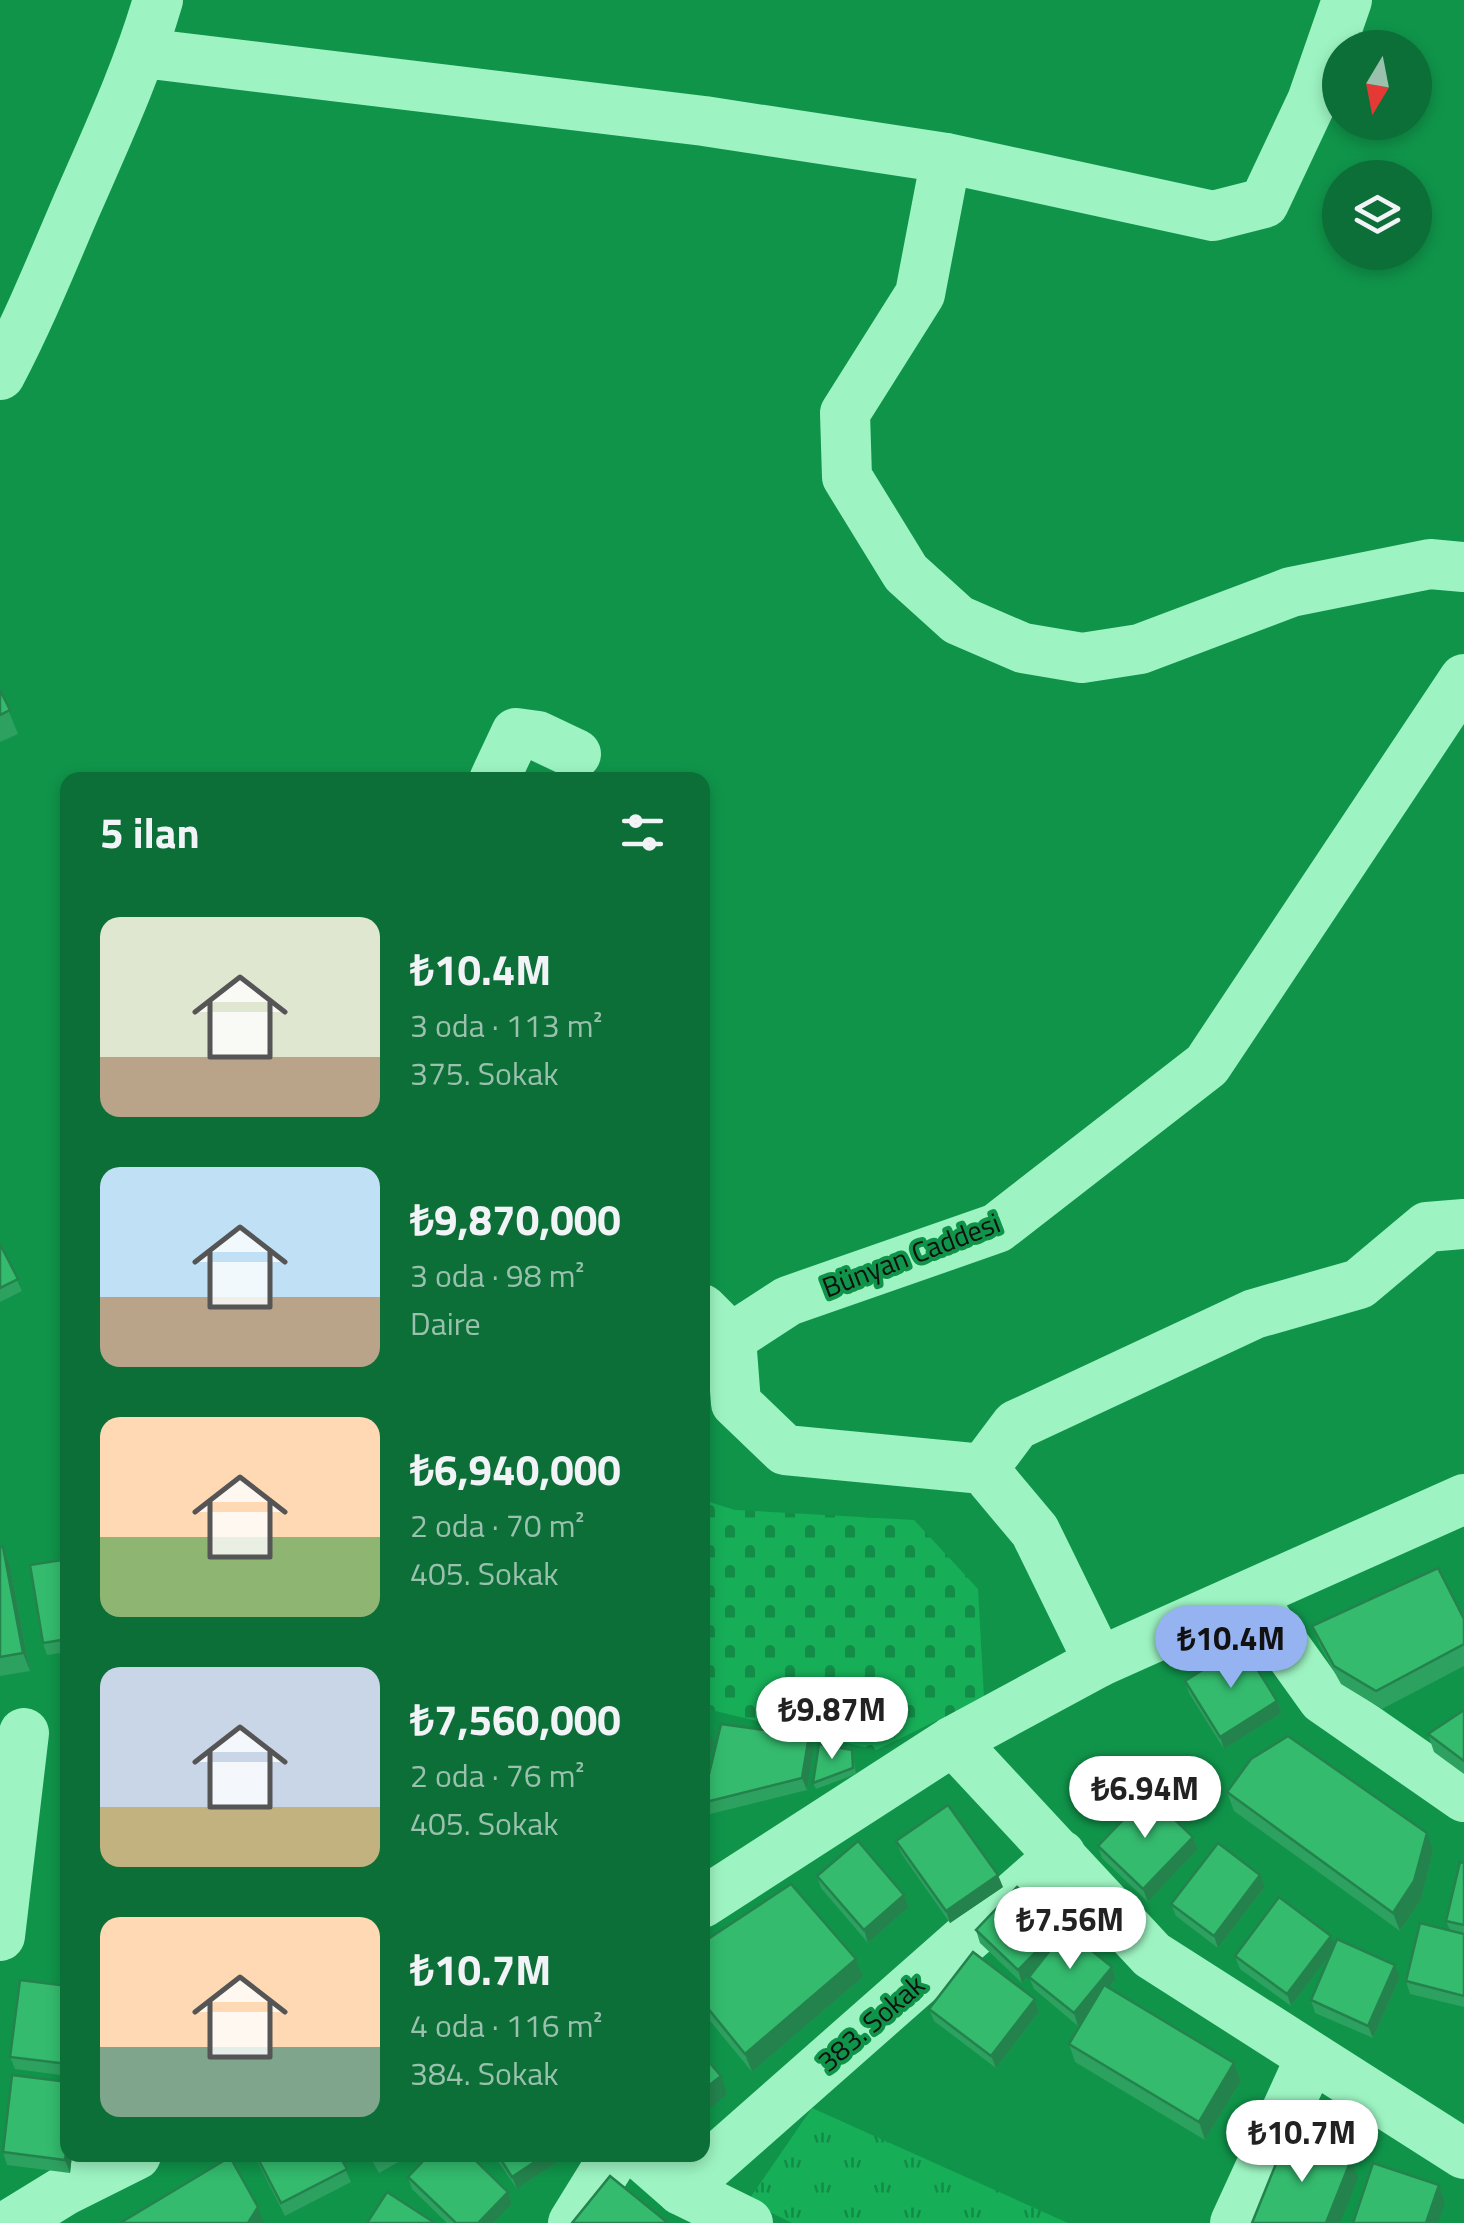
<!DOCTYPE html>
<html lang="tr">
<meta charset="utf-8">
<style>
body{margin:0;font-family:"Titillium Web",sans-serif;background:#1a7743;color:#f1f3f6;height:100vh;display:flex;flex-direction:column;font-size:38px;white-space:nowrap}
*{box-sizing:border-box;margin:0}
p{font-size:32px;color:#9ac1ae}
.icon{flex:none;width:55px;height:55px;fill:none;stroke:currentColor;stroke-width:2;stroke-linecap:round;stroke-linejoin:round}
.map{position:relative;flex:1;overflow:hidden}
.sheet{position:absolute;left:60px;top:772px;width:650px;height:1390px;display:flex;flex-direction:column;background:#0c6f38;border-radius:20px;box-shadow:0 5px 15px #0003}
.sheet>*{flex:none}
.needle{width:65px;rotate:190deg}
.tools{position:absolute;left:1322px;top:30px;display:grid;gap:20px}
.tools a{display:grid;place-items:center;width:110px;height:110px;border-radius:50%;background:#0c6f38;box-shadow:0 5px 15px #0003;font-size:50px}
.price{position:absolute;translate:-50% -85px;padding:0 22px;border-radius:35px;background:#fff;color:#222;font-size:32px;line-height:65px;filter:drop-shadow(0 2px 5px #0008)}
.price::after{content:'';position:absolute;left:50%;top:60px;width:30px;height:22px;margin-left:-15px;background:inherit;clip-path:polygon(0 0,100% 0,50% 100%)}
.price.on{background:#95b2f1;color:#111}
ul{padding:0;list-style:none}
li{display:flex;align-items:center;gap:30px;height:250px;padding:0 40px}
li span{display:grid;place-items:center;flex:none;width:280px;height:200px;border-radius:20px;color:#555}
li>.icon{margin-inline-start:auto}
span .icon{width:120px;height:120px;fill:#fffc;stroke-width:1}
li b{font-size:42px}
h2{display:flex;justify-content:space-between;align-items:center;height:120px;padding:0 40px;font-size:42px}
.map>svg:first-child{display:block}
.cemetery{fill:url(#cemetery-stones)}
.park{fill:url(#park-tufts)}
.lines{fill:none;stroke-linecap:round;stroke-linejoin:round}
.minor{stroke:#9df4c2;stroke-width:50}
.wall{fill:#2da15f}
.shaded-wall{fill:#24834d}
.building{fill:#34bb6e;stroke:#24834d;stroke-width:2.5}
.labels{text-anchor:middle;stroke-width:8;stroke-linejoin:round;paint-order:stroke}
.street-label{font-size:28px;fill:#111;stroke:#10944a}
</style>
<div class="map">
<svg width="1464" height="2223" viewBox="0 0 1464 2223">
<defs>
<pattern id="cemetery-stones" width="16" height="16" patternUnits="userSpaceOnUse" patternTransform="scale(2.5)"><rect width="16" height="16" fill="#17ae58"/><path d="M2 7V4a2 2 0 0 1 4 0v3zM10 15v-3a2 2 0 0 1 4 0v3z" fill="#138c47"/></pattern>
<pattern id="park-tufts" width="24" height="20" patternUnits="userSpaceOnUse" patternTransform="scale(2.5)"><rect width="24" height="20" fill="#17ae58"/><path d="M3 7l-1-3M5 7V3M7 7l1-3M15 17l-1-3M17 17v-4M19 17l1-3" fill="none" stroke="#138c47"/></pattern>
</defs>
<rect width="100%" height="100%" fill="#10944a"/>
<!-- cemetery -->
<path class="cemetery" d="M703 1500 735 1510 914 1520 978 1589 984 1698 876 1750 703 1708Z"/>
<!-- park -->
<path class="park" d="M812 2108 1068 2223H792L748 2201Z"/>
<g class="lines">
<!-- minor -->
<g class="minor">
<path d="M143 53 704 121 946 158 1213 216 1264 203 1312 101 1347 0"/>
<path d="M946 158 920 294 845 413 847 477 906 573 958 620 1023 648 1082 658 1140 649 1291 592 1430 564 1464 567"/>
<path d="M0 375C29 320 52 263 76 207 106 138 137 72 158 0"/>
<path d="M494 780 516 733 538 736 576 754"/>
<path d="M702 1309 731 1338"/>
<path d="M983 1469 1016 1425 1254 1314 1359 1284 1427 1227 1464 1224"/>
<path d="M1250 1597 1323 1699 1464 1797"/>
<path d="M1099 1662 1035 1531 983 1469 785 1450 736 1403 731 1338 788 1301 997 1228 1207 1065 1464 679"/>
<path d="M953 1741 1152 1955 1464 2154"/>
<path d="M702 1903 953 1741 1099 1662 1464 1499"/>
<path d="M0 1936 24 1733"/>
<path d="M641 2155 681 2190 748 2223"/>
<path d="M681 2190 1061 1855"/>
<path d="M12 2223 64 2191 136 2155"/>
<path d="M573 2223 615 2155"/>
<path d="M1235 2223 1311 2057"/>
</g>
</g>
<!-- wall -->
<g class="wall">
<path d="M0 690 18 734 0 742Z"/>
<path d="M0 1244 22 1291 0 1302Z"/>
<path d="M0 1547H3L10 1565 30 1671 0 1676Z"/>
<path d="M68 1559V1652L47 1655 43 1643Z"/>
<path d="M1464 1619V1666L1382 1709 1341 1684 1319 1644 1312 1626Z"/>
<path d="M1185 1681 1277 1701 1282 1713 1224 1749 1189 1693Z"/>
<path d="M1464 1710V1774L1434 1752 1428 1734Z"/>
<path d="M814 1749 807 1790 706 1815 702 1806V1799Z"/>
<path d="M852 1750 856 1774 816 1789 813 1783Z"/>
<path d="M1227 1792 1433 1851 1421 1900 1400 1931 1234 1811Z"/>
<path d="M1193 1837 1198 1849 1148 1902 1102 1858 1098 1846Z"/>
<path d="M896 1841 1003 1887 950 1923 901 1853Z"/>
<path d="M1464 1863V2007L1410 1994 1406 1981 1450 1930 1446 1921Z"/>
<path d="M817 1876 904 1895 909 1907 868 1943 821 1888Z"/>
<path d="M1265 1887 1218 1948 1176 1916 1171 1904Z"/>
<path d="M1059 1928 1062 1936 1112 1967 1116 1979 1109 1988 1234 2063 1241 2081 1205 2140 1075 2062 1069 2044 1084 2019 1078 2026 1034 1989 1029 1977 1035 1970 1022 1983 980 1943 976 1930Z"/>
<path d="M702 1943 863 1977 752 2072 702 2011Z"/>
<path d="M1334 1946 1400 1977 1373 2038 1315 2013 1311 2000 1331 1953 1291 2006 1240 1969 1235 1956Z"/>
<path d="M68 1986V2076L15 2069 10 2057Z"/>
<path d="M1035 1999 1039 2012 996 2068 934 2021 929 2009Z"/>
<path d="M3 2152 72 2155 70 2173 7 2165Z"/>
<path d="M254 2155H339L351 2182 285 2216Z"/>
<path d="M369 2155H411L379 2173Z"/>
<path d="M494 2155H557L559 2161 517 2189Z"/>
<path d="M408 2177 508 2192 512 2204 494 2223H447L412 2189Z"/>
</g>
<!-- shaded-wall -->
<g class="shaded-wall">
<path d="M3 1547 10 1565 30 1671 23 1653Z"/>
<path d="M1277 1701 1282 1713 1224 1749 1220 1737Z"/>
<path d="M709 1731 714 1743 702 1780V1753Z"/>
<path d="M809 1736 814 1749 807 1790 802 1778Z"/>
<path d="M1427 1833 1433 1851 1421 1900 1400 1931 1393 1913Z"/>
<path d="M1193 1837 1198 1849 1148 1902 1143 1889Z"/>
<path d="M998 1875 1003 1887 950 1923 946 1911Z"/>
<path d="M1260 1875 1265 1887 1218 1948 1214 1936Z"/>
<path d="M904 1895 909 1907 868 1943 864 1930Z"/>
<path d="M1059 1928 1063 1940 1022 1983 1018 1970Z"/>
<path d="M1331 1936 1335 1948 1291 2006 1287 1994Z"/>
<path d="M856 1959 863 1977 752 2072 745 2054Z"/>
<path d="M1395 1965 1400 1977 1373 2038 1368 2026Z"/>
<path d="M1112 1967 1116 1979 1078 2026 1074 2013Z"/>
<path d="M1035 1999 1039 2012 996 2068 991 2056Z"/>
<path d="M1234 2063 1241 2081 1205 2140 1199 2122Z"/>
<path d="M721 2076 727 2094 702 2115V2091Z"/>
<path d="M68 2141V2155H72L70 2173 65 2160Z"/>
<path d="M545 2155H557L559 2161 517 2189 512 2177Z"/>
<path d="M1351 2160 1358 2178 1340 2223H1326Z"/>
<path d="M1439 2185 1445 2203 1438 2223H1426Z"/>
<path d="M508 2192 512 2204 494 2223H478Z"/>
<path d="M258 2207 264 2223H248Z"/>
</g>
<!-- building -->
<g class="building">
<path d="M0 690 10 710 0 715Z"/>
<path d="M0 1244 18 1279 0 1288Z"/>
<path d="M0 1547H3L23 1653 0 1657Z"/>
<path d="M68 1559V1639L43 1643 30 1565Z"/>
<path d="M1438 1568 1464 1619V1644L1376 1691 1334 1666 1312 1626Z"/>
<path d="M1242 1645 1277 1701 1220 1737 1185 1681Z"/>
<path d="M1464 1710V1761L1428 1734Z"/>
<path d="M721 1724 809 1736 802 1778 702 1803Z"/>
<path d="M702 1729 709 1731 702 1753Z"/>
<path d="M1288 1736 1427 1833 1414 1881 1393 1913 1227 1792 1251 1759Z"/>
<path d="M819 1744 852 1750 853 1768 813 1783Z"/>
<path d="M1148 1794 1193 1837 1143 1889 1098 1846Z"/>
<path d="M948 1805 998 1875 946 1911 896 1841Z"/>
<path d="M858 1841 904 1895 864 1930 817 1876Z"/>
<path d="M1218 1843 1260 1875 1214 1936 1171 1904Z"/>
<path d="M1460 1862 1464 1863V1925L1446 1921Z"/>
<path d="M791 1884 856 1959 745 2054 702 2001V1943Z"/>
<path d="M1017 1887 1059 1928 1018 1970 976 1930Z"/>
<path d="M1279 1897 1331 1936 1287 1994 1235 1956Z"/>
<path d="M1420 1923 1464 1934V1996L1406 1981Z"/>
<path d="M1066 1930 1112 1967 1074 2013 1029 1977Z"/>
<path d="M1337 1939 1395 1965 1368 2026 1311 2000Z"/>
<path d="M973 1952 1035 1999 991 2056 929 2009Z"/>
<path d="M20 1980 68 1986V2064L10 2057Z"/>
<path d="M1104 1985 1234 2063 1199 2122 1069 2044Z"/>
<path d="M702 2054 721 2076 702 2091Z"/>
<path d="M12 2075 68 2082V2141L65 2160 3 2152Z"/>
<path d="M1288 2134 1351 2160 1326 2223H1252Z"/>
<path d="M256 2155H339L347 2169 281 2203Z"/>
<path d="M429 2155H470L508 2192 478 2223H456L408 2177Z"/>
<path d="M498 2155H545L512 2177Z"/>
<path d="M230 2157 258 2207 248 2223H120Z"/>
<path d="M1373 2163 1439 2185 1426 2223H1353Z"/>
<path d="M610 2176 668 2223H572Z"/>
<path d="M387 2192 435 2223H367Z"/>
</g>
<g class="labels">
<!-- street labels -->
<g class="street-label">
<text transform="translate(911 1255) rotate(-21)" y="10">Bünyan Caddesi</text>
<text transform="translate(871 2023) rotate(-41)" y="10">383. Sokak</text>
</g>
</g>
</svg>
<div class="tools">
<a><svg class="needle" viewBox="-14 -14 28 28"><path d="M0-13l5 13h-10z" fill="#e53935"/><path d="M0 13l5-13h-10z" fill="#9ac1ae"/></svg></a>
<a><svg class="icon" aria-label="layers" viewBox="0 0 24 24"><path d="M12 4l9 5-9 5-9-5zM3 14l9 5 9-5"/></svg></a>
</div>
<b class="price on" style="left:1231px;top:1691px">₺10.4M</b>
<b class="price" style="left:832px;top:1762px">₺9.87M</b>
<b class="price" style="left:1145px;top:1841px">₺6.94M</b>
<b class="price" style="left:1070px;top:1972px">₺7.56M</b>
<b class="price" style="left:1302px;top:2185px">₺10.7M</b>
<section class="sheet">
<h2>5 ilan<svg class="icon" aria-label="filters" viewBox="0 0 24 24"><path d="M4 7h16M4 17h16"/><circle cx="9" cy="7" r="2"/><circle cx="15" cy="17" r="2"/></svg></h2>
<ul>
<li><span style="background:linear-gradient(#dfe7d0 70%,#b9a48a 0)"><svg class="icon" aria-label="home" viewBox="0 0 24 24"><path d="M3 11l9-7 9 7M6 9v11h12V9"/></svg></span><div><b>₺10.4M</b><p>3 oda · 113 m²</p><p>375. Sokak</p></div></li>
<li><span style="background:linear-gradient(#bfe0f5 65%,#b9a48a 0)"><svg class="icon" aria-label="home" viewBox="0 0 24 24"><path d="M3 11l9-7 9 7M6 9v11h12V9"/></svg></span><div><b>₺9,870,000</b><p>3 oda · 98 m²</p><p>Daire</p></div></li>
<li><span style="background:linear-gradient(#ffd9b3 60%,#8fb573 0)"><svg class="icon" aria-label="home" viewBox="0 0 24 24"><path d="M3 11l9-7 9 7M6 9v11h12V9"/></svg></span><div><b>₺6,940,000</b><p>2 oda · 70 m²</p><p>405. Sokak</p></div></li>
<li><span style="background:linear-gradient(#c9d6e8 70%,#c2b280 0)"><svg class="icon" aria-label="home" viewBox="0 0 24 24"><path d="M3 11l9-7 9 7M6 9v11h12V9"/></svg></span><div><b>₺7,560,000</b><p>2 oda · 76 m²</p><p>405. Sokak</p></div></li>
<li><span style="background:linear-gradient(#ffd9b3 65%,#7fa58c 0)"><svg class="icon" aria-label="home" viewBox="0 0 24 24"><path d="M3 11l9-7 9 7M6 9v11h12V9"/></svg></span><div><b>₺10.7M</b><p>4 oda · 116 m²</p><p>384. Sokak</p></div></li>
</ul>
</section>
</div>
